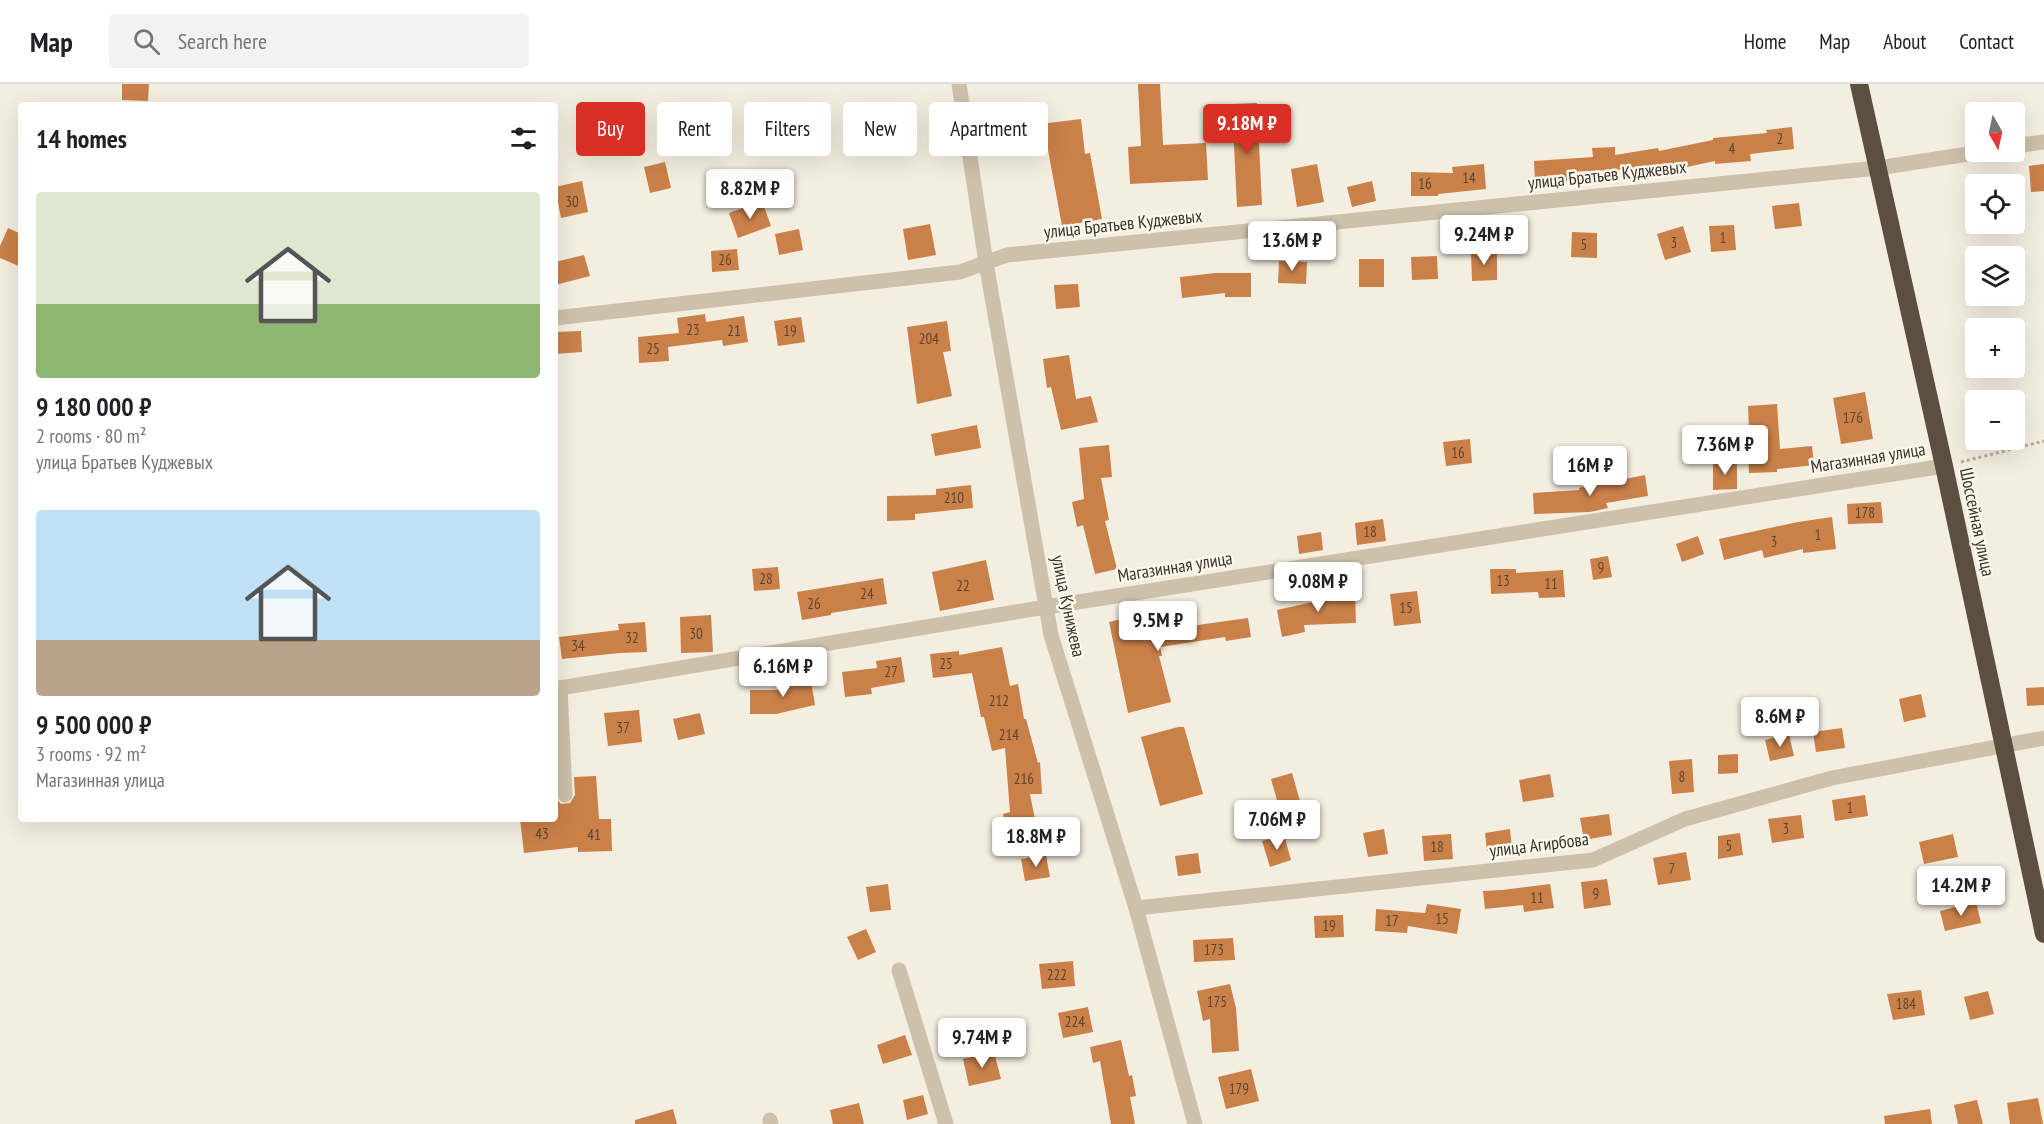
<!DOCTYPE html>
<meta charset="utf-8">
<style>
body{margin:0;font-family:"PT Sans Narrow",sans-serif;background:#f2f2f2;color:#202124;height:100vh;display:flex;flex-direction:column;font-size:22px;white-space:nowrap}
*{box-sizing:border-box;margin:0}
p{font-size:20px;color:#757577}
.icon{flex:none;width:33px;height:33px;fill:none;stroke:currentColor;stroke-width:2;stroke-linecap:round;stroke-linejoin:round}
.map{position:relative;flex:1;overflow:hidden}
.side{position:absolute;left:18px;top:18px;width:540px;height:720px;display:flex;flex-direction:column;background:#fff;border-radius:6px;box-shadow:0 6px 24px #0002}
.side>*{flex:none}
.top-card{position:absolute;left:576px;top:18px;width:570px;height:54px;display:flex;gap:12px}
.needle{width:39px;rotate:171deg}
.tools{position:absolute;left:1965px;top:18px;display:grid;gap:12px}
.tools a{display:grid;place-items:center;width:60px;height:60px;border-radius:6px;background:#fff;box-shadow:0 6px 24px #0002;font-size:30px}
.price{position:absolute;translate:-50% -51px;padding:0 14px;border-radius:6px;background:#fff;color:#222;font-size:20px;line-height:39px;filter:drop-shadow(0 2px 3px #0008)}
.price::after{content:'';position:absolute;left:50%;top:36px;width:18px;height:14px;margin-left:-9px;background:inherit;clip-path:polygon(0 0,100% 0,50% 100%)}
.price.on{background:#d93025;color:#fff}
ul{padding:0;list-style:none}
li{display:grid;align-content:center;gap:12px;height:318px;padding:0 18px}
li span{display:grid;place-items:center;height:186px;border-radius:6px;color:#555}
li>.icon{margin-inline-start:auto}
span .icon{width:108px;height:108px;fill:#fffc;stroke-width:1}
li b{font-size:26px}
h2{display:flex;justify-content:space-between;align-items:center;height:72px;padding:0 18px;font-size:26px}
.chip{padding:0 21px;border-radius:6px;background:#fff;box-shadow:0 6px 24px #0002;font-size:21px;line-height:54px}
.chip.on{background:#d93025;color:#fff}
header{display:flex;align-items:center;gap:36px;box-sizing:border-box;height:84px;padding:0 30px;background:#fff;border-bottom:2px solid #e0e0e0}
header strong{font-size:28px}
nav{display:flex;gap:33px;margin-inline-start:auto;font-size:21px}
.search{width:420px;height:54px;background:#f2f2f2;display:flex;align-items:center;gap:15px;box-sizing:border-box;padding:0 21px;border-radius:6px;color:#757577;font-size:22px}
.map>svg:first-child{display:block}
.building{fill:#c98149}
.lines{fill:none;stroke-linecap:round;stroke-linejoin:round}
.path{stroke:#b9ac95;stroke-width:3;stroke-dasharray:3 3;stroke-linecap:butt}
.minor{stroke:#cdc1ab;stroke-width:15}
.highway{stroke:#5c4f41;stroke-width:18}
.labels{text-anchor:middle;stroke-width:5;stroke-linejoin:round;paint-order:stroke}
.number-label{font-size:15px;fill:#5e4632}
.street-label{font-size:18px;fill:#3b332a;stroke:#fbf7ed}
</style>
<header>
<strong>Map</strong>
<div class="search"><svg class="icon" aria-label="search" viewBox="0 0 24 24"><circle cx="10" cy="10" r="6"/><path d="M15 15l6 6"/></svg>Search here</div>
<nav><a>Home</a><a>Map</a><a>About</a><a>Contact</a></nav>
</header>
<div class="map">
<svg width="2044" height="1040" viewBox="0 0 2044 1040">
<rect width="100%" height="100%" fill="#f4eee0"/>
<!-- building -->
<g class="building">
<path d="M122 0H149L148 17 122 16Z"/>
<path d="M1138 0H1160L1163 61 1206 59 1208 96 1130 100 1128 63 1141 62Z"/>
<path d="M1257 19 1262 121 1237 123 1232 20Z"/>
<path d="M907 22 911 69 885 71 881 24Z"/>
<path d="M1081 35 1085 70 1090 69 1102 135 1062 142 1048 66 1043 67 1040 40Z"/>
<path d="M1792 43 1794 65 1750 70 1751 77 1715 80V77L1635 94 1634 85 1569 88V97L1535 99 1534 77 1593 73 1592 64 1615 63V71L1658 64 1659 67 1713 56V54L1767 49 1766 46Z"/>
<path d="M665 78 671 104 650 109 644 83Z"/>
<path d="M1317 80 1324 118 1297 123 1291 85Z"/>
<path d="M1484 80 1486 105 1438 110V112H1411V88L1453 89 1452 83Z"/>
<path d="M2044 80V107L2031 108 2029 82Z"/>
<path d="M582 97 588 128 561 134 555 103Z"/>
<path d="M1372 97 1376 117 1352 123 1347 103Z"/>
<path d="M762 117 771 142 738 154 729 129Z"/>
<path d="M1799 119 1802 142 1775 145 1772 122Z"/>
<path d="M930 140 936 171 908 176 903 145Z"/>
<path d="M1734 141 1736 166 1711 168 1709 142Z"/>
<path d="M1683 142 1691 168 1665 176 1657 150Z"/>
<path d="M8 144 21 150V183L0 174V162Z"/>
<path d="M799 145 803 166 779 171 775 150Z"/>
<path d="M1572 148 1597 149V174L1571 173Z"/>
<path d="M737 165 739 186 712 188 711 167Z"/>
<path d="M1471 168H1497V196L1472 197Z"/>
<path d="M584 171 590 192 555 201V178Z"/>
<path d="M1437 172 1438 195 1412 196 1411 173Z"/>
<rect x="1359" y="175" width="25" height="28"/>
<path d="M1279 177 1307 178 1306 200 1278 199Z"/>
<path d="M1215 189H1251V213H1225V209L1182 214 1180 193Z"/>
<path d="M1078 200 1080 223 1056 225 1054 201Z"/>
<path d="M705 230 706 238 744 232 748 258 723 262 722 256 668 263 669 277 639 279 638 253 679 249 677 234Z"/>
<path d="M801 233 805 258 778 262 774 237Z"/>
<path d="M947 237 951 267 943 268 952 312 917 320 907 243Z"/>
<path d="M581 247 582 268 555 270V248Z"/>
<path d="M1069 271 1076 315 1091 312 1098 338 1061 346 1051 303 1047 304 1043 275Z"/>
<path d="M1865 308 1873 355 1841 360 1833 314Z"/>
<path d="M1777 320 1780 365 1812 362 1814 381 1777 385V388L1749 389 1748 370 1750 369 1748 322Z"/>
<path d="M977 341 981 364 935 372 931 350Z"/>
<path d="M1470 355 1472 379 1446 382 1443 358Z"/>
<path d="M1109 361 1112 393 1101 394 1109 436 1105 437 1117 485 1095 490 1083 441 1077 443 1072 418 1084 415 1079 364Z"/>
<path d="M1737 379V405L1713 406V380Z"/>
<path d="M1645 391 1648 412 1606 419 1608 424 1590 428 1534 430 1533 409 1579 406V404Z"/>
<path d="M971 401 973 424 915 430V436L887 437V412L936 411V405Z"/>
<path d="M1881 418 1883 439 1848 440 1847 420Z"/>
<path d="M1832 433 1836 465 1803 469V465L1764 474 1762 466 1724 476 1719 455 1798 438Z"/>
<path d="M1383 435 1386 457 1357 461 1355 439Z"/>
<path d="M1321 448 1323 466 1299 470 1297 452Z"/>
<path d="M1698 452 1704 470 1682 478 1676 460Z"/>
<path d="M1608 472 1612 493 1593 496 1590 475Z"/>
<path d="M986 476 994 516 940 527 932 488Z"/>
<path d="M778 483 780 505 754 507 752 485Z"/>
<path d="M1490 485H1516V489L1563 486 1565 513 1539 514 1538 508 1491 510Z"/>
<path d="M883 494 887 520 831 529V531L802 536 797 508Z"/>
<path d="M1417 507 1421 539 1394 542 1390 510Z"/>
<path d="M1355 510 1356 539 1304 541 1305 548 1282 553 1277 526 1313 518 1312 512Z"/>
<path d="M1155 518 1162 546 1248 534 1251 553 1226 557 1225 553 1160 563 1162 572H1159L1171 618 1128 629 1109 538 1141 530 1139 522Z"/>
<path d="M711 531 713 568 681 569 680 533Z"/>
<path d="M645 538 647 568 620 569 562 575 559 553 619 546 618 540Z"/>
<path d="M1002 563 1010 602 1018 600 1024 635H1026L1038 679 1040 678 1042 710H1030L1037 746 1007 751 1003 730 1010 728 1005 664 992 667 984 633H981L972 589 933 594 930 570 959 567V571Z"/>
<path d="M901 573 905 598 871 604 872 610 845 613 842 588 877 584 876 577Z"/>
<path d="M810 591 815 621 776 630H750V606H787L785 596Z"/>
<path d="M2044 603V621L2027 622 2026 604Z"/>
<path d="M1921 610 1926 633 1904 638 1899 615Z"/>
<path d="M639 626 642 658 608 662 604 629Z"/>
<path d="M700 629 705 650 678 656 673 635Z"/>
<path d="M1178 643H1184L1203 710 1160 722 1141 653Z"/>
<path d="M1842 644 1845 664 1816 668 1813 648Z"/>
<path d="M1789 650 1794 672 1770 677 1765 656Z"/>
<path d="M1738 670V689L1718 690V671Z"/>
<path d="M1692 675 1694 708 1672 710 1669 677Z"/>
<path d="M1292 689 1300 717 1279 723 1271 695Z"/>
<path d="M1550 690 1554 713 1523 718 1519 696Z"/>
<path d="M596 692 599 735H611L612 767 578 768V763L524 769 520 735H555V713L561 720 570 719 575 711 574 693Z"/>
<path d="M1865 711 1868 732 1835 737 1832 716Z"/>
<path d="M1609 730 1612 751 1584 756 1580 734Z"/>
<path d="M1801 731 1804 754 1772 759 1768 735Z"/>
<path d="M1384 745 1388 770 1368 773 1363 749Z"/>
<path d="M1510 745 1512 765 1487 767 1485 749Z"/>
<path d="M1740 749 1743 771 1718 775V752Z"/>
<path d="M1451 750 1453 775 1424 777 1422 752Z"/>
<path d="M1953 750 1958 773 1924 780 1919 758Z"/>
<path d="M1284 751 1291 776 1270 783 1262 757Z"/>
<path d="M1686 768 1691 796 1658 801 1653 774Z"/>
<path d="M1198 769 1201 789 1178 792 1175 772Z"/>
<path d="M1046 771 1050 793 1025 797 1021 775Z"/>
<path d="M1607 795 1611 821 1584 825 1581 798Z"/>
<path d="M888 800 891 826 870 828 866 803Z"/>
<path d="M1550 800 1554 824 1524 828 1523 821 1485 825 1483 807 1502 806Z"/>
<path d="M1976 818 1981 839 1945 847 1940 827Z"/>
<path d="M1427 820 1461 825 1457 850 1408 842 1407 849 1375 847 1376 825 1425 829Z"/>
<path d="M1343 831 1344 853 1315 854 1314 832Z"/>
<path d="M866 845 876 868 858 876 847 853Z"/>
<path d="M1233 854 1235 876 1194 878 1193 856Z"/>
<path d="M1073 877 1075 902 1042 905 1039 880Z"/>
<path d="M1230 900 1236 924 1239 967 1212 969 1210 935 1203 937 1197 907Z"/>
<path d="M1921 906 1925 931 1893 936 1887 910Z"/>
<path d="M1988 907 1994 930 1970 936 1964 913Z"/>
<path d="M1088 923 1093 948 1063 954 1058 929Z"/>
<path d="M905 951 912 971 883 980 877 961Z"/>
<path d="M1121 956 1129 992 1132 991 1136 1012 1130 1013 1135 1040H1111L1100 977 1093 979 1090 963Z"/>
<path d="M994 968 1001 995 969 1002 963 975Z"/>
<path d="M1251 985 1259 1017 1226 1025 1218 993Z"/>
<path d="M923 1011 928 1030 907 1036 903 1016Z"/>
<path d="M2038 1014 2043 1040H2010L2007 1019Z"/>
<path d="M1977 1016 1983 1040H1958L1954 1021Z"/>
<path d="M859 1019 864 1040H833L830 1026Z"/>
<path d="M673 1025 677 1040H635V1036Z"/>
<path d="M1930 1025 1932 1040H1885L1884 1032Z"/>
</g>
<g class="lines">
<!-- path -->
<path class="path" d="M1961 378 2044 357"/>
<!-- minor -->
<g class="minor">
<path d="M959 0 986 179 1051 551 1136 824 1195 1040"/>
<path d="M2014 62 2044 58"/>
<path d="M555 234 960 188 1007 171 1878 84 1981 68"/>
<path d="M555 603 560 604 1046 523 1944 382"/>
<path d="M560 604 565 711"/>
<path d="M1136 824 1593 776 1685 735 1832 694 2044 654"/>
<path d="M899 886 946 1040"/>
<path d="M770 1036 771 1040"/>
</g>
<!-- highway -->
<path class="highway" d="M1859 0 1944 382 2044 850"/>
</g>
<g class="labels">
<!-- number labels -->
<g class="number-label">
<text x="1780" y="60">2</text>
<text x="1732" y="70">4</text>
<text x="1469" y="99">14</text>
<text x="1425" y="105">16</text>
<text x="572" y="123">30</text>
<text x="1723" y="159">1</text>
<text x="1674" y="164">3</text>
<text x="1584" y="166">5</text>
<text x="725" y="181">26</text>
<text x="693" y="251">23</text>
<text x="734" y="252">21</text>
<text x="790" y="252">19</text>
<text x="929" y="260">204</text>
<text x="653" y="270">25</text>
<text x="1853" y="339">176</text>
<text x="1458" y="374">16</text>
<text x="954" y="419">210</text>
<text x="1865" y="434">178</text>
<text x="1370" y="453">18</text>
<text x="1818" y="456">1</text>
<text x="1774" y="463">3</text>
<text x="1601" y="489">9</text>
<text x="766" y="500">28</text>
<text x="1503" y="502">13</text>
<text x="1551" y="505">11</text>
<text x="963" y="507">22</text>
<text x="867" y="515">24</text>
<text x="814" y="525">26</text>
<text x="1406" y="529">15</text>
<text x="696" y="555">30</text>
<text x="632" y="559">32</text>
<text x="578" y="567">34</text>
<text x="946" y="585">25</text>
<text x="891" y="593">27</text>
<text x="999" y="622">212</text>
<text x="623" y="649">37</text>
<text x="1009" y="656">214</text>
<text x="1682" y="698">8</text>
<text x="1024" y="700">216</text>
<text x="1850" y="729">1</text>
<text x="1786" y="750">3</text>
<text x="542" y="755">43</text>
<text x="594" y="756">41</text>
<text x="1729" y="767">5</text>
<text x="1437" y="768">18</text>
<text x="1672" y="790">7</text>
<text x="1596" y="815">9</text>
<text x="1537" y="819">11</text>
<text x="1442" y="840">15</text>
<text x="1392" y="842">17</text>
<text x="1329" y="847">19</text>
<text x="1214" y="871">173</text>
<text x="1057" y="896">222</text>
<text x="1217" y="923">175</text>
<text x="1906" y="925">184</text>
<text x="1075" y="943">224</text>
<text x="1239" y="1010">179</text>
</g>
<!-- street labels -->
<g class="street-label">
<text transform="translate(1607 91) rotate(-6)" y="6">улица Братьев Куджевых</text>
<text transform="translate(1123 140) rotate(-6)" y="6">улица Братьев Куджевых</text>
<text transform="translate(1868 374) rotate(-9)" y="6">Магазинная улица</text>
<text transform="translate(1977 438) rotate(78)" y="6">Шоссейная улица</text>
<text transform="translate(1175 483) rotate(-9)" y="6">Магазинная улица</text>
<text transform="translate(1068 522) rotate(78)" y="6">улица Кунижева</text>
<text transform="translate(1539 761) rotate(-7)" y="6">улица Агирбова</text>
</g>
</g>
</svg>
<div class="tools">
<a><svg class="needle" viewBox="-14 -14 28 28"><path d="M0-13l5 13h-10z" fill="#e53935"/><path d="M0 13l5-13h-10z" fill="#757577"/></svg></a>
<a><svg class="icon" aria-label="locate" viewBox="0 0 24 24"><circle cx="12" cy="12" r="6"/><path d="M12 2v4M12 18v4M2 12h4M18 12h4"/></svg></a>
<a><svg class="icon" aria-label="layers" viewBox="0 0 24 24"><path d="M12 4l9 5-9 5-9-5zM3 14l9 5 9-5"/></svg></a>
<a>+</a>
<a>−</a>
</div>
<b class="price on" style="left:1247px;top:71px">9.18M ₽</b>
<b class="price" style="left:750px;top:136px">8.82M ₽</b>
<b class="price" style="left:1484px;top:182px">9.24M ₽</b>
<b class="price" style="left:1292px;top:188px">13.6M ₽</b>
<b class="price" style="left:1725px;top:392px">7.36M ₽</b>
<b class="price" style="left:1590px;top:413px">16M ₽</b>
<b class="price" style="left:1318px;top:529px">9.08M ₽</b>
<b class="price" style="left:1158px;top:568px">9.5M ₽</b>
<b class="price" style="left:783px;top:614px">6.16M ₽</b>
<b class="price" style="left:1780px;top:664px">8.6M ₽</b>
<b class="price" style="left:1277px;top:767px">7.06M ₽</b>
<b class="price" style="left:1036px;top:784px">18.8M ₽</b>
<b class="price" style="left:1961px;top:833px">14.2M ₽</b>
<b class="price" style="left:982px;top:985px">9.74M ₽</b>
<div class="top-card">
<a class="chip on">Buy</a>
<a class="chip">Rent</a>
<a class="chip">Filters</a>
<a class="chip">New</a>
<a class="chip">Apartment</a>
</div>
<section class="side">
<h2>14 homes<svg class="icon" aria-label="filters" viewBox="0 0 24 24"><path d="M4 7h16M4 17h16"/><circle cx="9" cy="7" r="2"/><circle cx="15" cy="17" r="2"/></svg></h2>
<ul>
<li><span style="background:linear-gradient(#dfe7d0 60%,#8fb573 0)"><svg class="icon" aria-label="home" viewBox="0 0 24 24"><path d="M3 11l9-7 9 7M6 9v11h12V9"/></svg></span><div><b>9 180 000 ₽</b><p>2 rooms · 80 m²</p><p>улица Братьев Куджевых</p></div></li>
<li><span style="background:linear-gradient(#bfe0f5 70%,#b9a48a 0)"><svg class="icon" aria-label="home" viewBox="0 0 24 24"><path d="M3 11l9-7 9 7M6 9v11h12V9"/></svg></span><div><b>9 500 000 ₽</b><p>3 rooms · 92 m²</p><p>Магазинная улица</p></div></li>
</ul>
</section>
</div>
